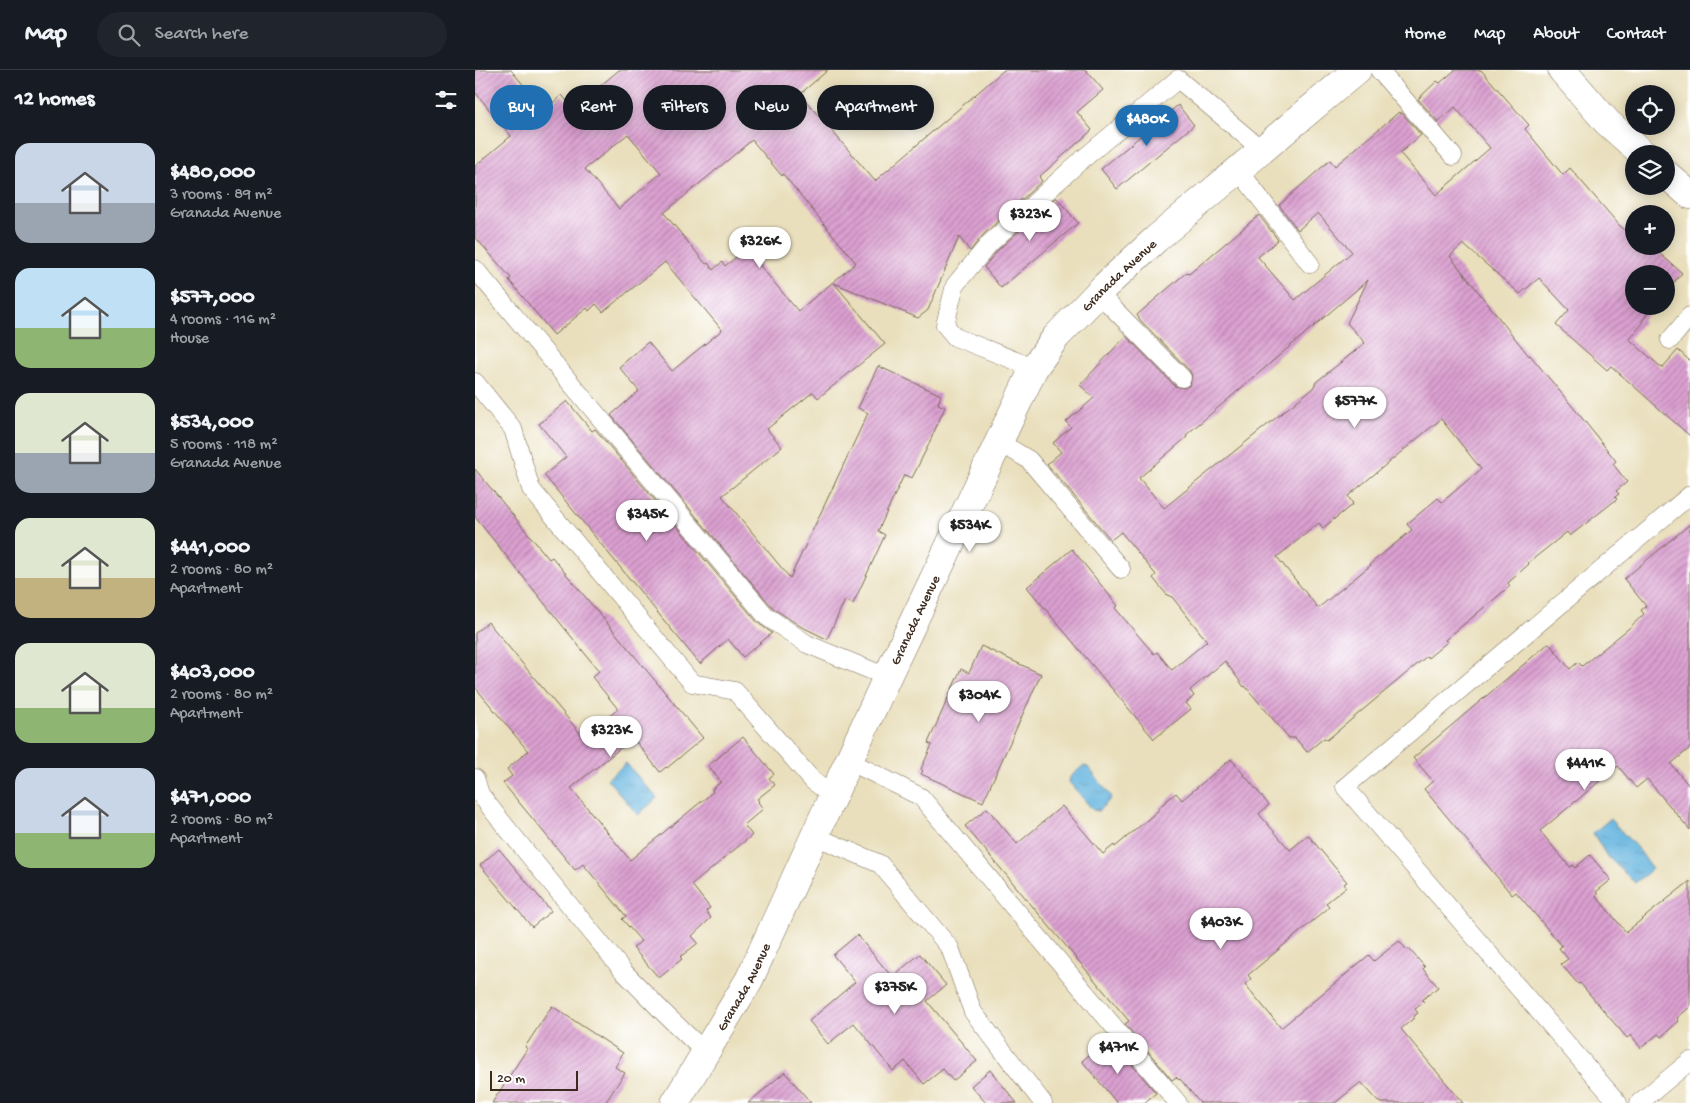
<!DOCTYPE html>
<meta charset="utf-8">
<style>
body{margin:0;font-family:"Gochi Hand",sans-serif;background:#20242c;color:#f1f3f6;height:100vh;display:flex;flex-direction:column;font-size:19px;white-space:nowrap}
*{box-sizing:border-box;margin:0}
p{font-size:16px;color:#9ea1a6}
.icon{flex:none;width:28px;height:28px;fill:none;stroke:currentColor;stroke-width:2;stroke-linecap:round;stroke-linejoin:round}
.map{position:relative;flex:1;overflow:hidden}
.drawer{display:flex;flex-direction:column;background:#171b24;width:475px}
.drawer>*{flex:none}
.hud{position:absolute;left:15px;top:15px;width:475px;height:45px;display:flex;gap:10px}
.buttons{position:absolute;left:1150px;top:15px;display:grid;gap:10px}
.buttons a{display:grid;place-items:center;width:50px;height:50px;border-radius:50%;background:#171b24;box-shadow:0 2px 12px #0003;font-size:25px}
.scale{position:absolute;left:15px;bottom:12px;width:88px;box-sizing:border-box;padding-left:5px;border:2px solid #3b2a1e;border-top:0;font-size:14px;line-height:18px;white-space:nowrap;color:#3b2a1e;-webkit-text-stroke:4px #fff;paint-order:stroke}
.price{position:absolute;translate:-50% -42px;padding:0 11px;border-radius:18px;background:#fff;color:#222;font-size:16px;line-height:32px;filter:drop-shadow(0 1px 2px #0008)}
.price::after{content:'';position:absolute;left:50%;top:30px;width:15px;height:11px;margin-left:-8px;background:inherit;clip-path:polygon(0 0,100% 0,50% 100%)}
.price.on{background:#1f6fb2;color:#fff}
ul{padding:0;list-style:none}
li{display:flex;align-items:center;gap:15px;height:125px;padding:0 15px}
li span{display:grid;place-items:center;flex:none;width:140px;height:100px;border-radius:15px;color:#555}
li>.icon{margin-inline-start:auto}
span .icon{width:60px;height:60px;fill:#fffc;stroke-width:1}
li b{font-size:21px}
h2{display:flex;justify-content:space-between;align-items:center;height:60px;padding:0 15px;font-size:21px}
.pill{padding:0 18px;border-radius:22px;background:#171b24;box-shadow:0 2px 12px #0003;font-size:18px;line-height:45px}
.pill.on{background:#1f6fb2;color:#fff}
header{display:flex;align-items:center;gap:30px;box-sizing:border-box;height:70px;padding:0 25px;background:#171b24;border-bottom:1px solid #363941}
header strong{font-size:24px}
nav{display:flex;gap:28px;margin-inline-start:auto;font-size:18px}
.search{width:350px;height:45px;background:#20242c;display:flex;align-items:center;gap:12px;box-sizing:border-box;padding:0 18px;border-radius:28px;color:#9ea1a6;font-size:19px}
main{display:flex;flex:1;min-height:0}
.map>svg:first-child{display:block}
.water{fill:url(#water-ripples);stroke:#506f7e}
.building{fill:url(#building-hatch);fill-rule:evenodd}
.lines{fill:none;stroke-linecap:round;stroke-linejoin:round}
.lane-casing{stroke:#786955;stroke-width:19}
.street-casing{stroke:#786955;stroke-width:29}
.lane{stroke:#fff;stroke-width:18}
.street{stroke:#fff;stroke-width:28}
.labels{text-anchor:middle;stroke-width:4;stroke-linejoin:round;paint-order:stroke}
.street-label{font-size:14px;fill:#3b2a1e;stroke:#fff}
</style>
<header>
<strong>Map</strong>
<div class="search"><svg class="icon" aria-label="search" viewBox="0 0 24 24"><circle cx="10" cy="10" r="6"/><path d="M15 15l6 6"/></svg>Search here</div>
<nav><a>Home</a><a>Map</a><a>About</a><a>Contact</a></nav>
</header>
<main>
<section class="drawer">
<h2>12 homes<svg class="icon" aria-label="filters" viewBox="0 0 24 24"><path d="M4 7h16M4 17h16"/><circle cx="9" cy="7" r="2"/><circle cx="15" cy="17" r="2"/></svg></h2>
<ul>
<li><span style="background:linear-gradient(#c9d6e8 60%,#9aa5b1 0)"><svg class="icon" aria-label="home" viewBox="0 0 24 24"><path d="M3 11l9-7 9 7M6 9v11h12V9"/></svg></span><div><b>$480,000</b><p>3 rooms · 89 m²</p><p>Granada Avenue</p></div></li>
<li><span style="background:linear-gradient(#bfe0f5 60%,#8fb573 0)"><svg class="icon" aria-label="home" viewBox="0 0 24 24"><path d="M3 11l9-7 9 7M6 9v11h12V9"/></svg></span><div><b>$577,000</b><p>4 rooms · 116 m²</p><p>House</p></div></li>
<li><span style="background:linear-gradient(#dfe7d0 60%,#9aa5b1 0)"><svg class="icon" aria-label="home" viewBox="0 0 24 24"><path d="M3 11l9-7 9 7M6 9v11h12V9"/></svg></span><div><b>$534,000</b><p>5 rooms · 118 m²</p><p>Granada Avenue</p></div></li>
<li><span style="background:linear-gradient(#dfe7d0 60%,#c2b280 0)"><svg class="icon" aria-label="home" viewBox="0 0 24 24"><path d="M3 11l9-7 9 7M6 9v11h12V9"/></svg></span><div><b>$441,000</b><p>2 rooms · 80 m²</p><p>Apartment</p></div></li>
<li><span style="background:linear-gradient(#dfe7d0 65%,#8fb573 0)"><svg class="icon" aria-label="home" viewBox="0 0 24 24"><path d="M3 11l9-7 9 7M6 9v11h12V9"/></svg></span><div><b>$403,000</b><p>2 rooms · 80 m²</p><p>Apartment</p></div></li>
<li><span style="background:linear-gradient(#c9d6e8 65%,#8fb573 0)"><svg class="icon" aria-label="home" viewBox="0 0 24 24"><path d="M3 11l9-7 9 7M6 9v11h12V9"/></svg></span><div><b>$471,000</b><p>2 rooms · 80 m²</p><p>Apartment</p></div></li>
</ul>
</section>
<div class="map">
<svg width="1215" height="1033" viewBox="0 0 1215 1033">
<defs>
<pattern id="water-ripples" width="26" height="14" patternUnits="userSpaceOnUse" patternTransform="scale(1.25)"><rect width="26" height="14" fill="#64b4de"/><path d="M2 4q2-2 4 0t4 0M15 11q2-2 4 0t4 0" fill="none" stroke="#5493b3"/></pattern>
<pattern id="building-hatch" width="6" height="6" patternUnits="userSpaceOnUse" patternTransform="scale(1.25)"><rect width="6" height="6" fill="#dba0d1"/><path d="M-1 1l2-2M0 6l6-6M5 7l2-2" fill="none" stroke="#b383a9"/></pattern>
</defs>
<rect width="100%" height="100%" fill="#fff"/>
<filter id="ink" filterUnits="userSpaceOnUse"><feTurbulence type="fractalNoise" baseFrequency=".02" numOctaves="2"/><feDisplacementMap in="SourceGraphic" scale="10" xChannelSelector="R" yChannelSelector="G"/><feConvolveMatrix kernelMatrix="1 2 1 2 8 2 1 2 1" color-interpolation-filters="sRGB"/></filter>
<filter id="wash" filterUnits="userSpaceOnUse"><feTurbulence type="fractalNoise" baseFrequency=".0096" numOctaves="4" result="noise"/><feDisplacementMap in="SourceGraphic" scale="20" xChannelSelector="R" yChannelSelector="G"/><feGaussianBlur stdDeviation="1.12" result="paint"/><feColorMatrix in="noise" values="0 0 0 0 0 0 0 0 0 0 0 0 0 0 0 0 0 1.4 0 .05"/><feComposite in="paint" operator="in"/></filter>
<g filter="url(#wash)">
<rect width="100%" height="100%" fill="#e9dfbc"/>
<!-- water -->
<g class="water">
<path d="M151 693 182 728 163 745 132 709Z"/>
<path d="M608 696 613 697 636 726 635 730 623 741 618 740 594 712 595 707Z"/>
<path d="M1135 749 1165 781 1177 799 1160 813 1131 785 1118 763Z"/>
</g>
<g id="blocks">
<!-- building -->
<g class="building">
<path d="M0 0H36L69 40 87 25 98 39 144 0H353L325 24 400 111 529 0H611L628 20 602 42 617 60 564 107 567 111 508 165 495 181 484 167 453 240 443 248 359 213 410 274 343 328 338 322 292 359 307 377 247 426 315 508 393 343 383 338 403 296 466 325 463 334 470 337 452 378 437 408 429 405 403 461 410 465 378 534 370 530 352 569 325 556 298 538 136 345 164 321 144 297 173 272 197 301 247 260 190 192 128 242 121 234 114 241 112 238 79 265 34 210 36 208 0 167V96L36 66 0 22ZM153 64 186 103 144 139 110 99ZM277 70 307 106 308 104 381 193 323 241 271 179 250 196 247 192 238 200 233 193 231 194 189 143Z"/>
<path d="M980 0H1006L1054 55 1050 59 1088 105 1095 98 1145 156 1159 167V176H1169L1179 185 1182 181 1207 203 1191 222V204H1159V236H1179L1167 251 1168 253 1154 269 1187 298 1203 280 1215 291V366L1136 296 1132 300 1081 255 1094 240 1064 208 1045 224 988 174 975 186 1054 286 1055 285 1111 353 1141 391 1138 394 1152 412 1141 421 1144 424 1140 427 1142 429 1095 466 1092 462 1053 493 1054 494 1033 513 1035 516 970 570 972 572 953 588 952 586 852 670 849 668 832 682 820 668H814L770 616 769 617 750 591 715 620 719 626 711 633 716 639 679 669 552 517 597 479 643 536 640 538 679 584 682 582 697 600 732 571 697 527 692 525 678 508 681 505 646 462 636 470 572 394 586 382 578 373 596 357 591 352 619 328 605 315 651 266 700 316 709 318 715 315 717 306 715 301 666 251 662 245 712 202 714 204 784 145 803 170 783 187 820 230 877 182 843 143 823 160 804 135 855 90 860 96 924 42 925 44 927 43 946 65 925 83 961 125 1015 78 980 37 963 52 943 29 962 11 965 13ZM893 210 872 253 890 273 841 312 838 318 689 438 664 408 712 367 711 365ZM966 349 1006 399 967 432 963 428 932 454 937 460 895 494 896 495 843 538 802 487 844 453 848 458 878 434 873 426Z"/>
<path d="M703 35 719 55 642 119 626 99Z"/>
<path d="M581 127 603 153 526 218 509 197 523 180Z"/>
<path d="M92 331 117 361 120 359 283 553 297 563 268 587 253 569 225 594 69 405 91 387 64 354Z"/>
<path d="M0 399 74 489 77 487 228 668 192 698 191 697 185 702 158 668 96 718 155 790 238 722 237 719 246 712 233 696 268 667 299 704 294 708 300 715 282 729 284 731 283 732 288 739 269 755 277 765 217 815 235 838 231 841 236 848 217 866 223 873 205 887 207 889 184 908 158 878 166 871 147 849 151 846 108 794 100 800 28 713 37 706 32 699 53 681 0 617V563L13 552 109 668 143 639 117 607 124 601 0 447Z"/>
<path d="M1215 454V678L1196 694 1215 717V760L1172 709 1161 718 1143 696 1065 761 1095 797 1098 795 1100 798 1115 785 1136 810 1121 822 1123 824 1121 826 1151 862 1215 811V937L1202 948 1204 951 1186 967 1183 964 1166 978 1156 965 1152 968 1105 913 1103 914 1086 894 1093 889 1084 878 1087 876 1041 822 1037 825 949 719 958 711 938 688 1074 573 1095 599 1103 592 1107 596 1153 559 1169 544 1166 540 1171 536 1149 509Z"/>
<path d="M506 576 566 604 508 732 446 704 448 701 446 699 457 675 453 673 486 599 494 603Z"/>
<path d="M756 689 794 735 784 744 815 780 833 765 872 812 869 814 871 817 851 833 854 836 851 840 773 905 776 909 770 914 806 958 894 885 899 891 924 871 932 880 934 879 950 897 948 899 963 917 947 930 949 932 940 939 943 943 939 946 940 947 926 959 988 1033H905L886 1012 860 1033H725L705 1009 704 1010 701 1007 697 1010 650 954 654 951 490 756 512 738 542 774 587 736 628 784 639 775 640 777 685 739 683 738 701 723 707 730Z"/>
<path d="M24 779 76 841 57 857 5 795Z"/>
<path d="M382 865 417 907 445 884 471 915 452 931 502 991 478 1011 468 999 449 1014 430 991 418 1001 379 953 353 974 334 951 380 912 358 885Z"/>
<path d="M77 936 148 983 140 997 150 1003 130 1033H17L52 979 50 977Z"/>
<path d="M634 968 681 1023 669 1033H642L607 991Z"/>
<path d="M515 1000 542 1033H511L496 1016Z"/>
<path d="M310 1002 336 1033H273Z"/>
</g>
</g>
</g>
<g filter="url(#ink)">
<use href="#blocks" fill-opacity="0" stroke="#786955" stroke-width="1"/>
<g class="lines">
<!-- lane casing -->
<g class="lane-casing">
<g id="lane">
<path d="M904 0 978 86"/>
<path d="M763 99 835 194"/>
<path d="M0 199 291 546 332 574 412 607"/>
<path d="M623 223 707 308"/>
<path d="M1195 270 1215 246"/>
<path d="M559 298 480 267 470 255 480 215 515 173 602 94 703 9 787 80"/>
<path d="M0 312 38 359 56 419 217 613 260 621 338 711 358 726"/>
<path d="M524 372 554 390 646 499"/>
<path d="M374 691 446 727 703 1033"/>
<path d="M0 708 5 724 22 746 149 902 190 944 231 983"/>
<path d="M340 766 405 794 475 878 498 942 568 1033"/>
<path d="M1143 1033 870 717 1215 425"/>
<path d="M1164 1033 1215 991"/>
</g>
</g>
<!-- street casing -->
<g class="street-casing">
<g id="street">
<path d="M1087 0 1132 52 1168 84"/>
<path d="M1191 104 1215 125"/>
<path id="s1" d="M200 1033 274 910 412 607 559 298 581 267 630 216 681 169 882 0"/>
</g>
</g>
<!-- lane -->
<use href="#lane" class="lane"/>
<!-- street -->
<use href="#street" class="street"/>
</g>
</g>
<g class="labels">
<!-- street labels -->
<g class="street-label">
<text dy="5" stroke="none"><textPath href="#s1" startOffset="945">Granada Avenue</textPath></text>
<text dy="5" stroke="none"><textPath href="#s1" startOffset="540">Granada Avenue</textPath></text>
<text dy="5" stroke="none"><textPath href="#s1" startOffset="135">Granada Avenue</textPath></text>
</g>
</g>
</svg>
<div class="buttons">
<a><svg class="icon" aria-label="locate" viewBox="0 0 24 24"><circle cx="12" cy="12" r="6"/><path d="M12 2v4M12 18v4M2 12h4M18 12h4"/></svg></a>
<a><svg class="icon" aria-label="layers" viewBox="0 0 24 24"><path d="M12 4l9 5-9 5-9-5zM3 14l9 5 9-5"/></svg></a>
<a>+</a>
<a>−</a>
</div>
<div class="scale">20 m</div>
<b class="price on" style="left:672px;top:77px">$480K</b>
<b class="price" style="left:555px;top:172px">$323K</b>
<b class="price" style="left:285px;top:199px">$326K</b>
<b class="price" style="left:880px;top:359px">$577K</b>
<b class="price" style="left:172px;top:472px">$345K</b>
<b class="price" style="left:495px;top:483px">$534K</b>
<b class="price" style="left:504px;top:653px">$304K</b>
<b class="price" style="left:136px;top:688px">$323K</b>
<b class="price" style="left:1110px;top:721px">$441K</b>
<b class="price" style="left:746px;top:880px">$403K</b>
<b class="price" style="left:420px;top:945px">$375K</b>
<b class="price" style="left:643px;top:1005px">$471K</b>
<div class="hud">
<a class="pill on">Buy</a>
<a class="pill">Rent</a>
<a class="pill">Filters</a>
<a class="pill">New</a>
<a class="pill">Apartment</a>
</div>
</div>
</main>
